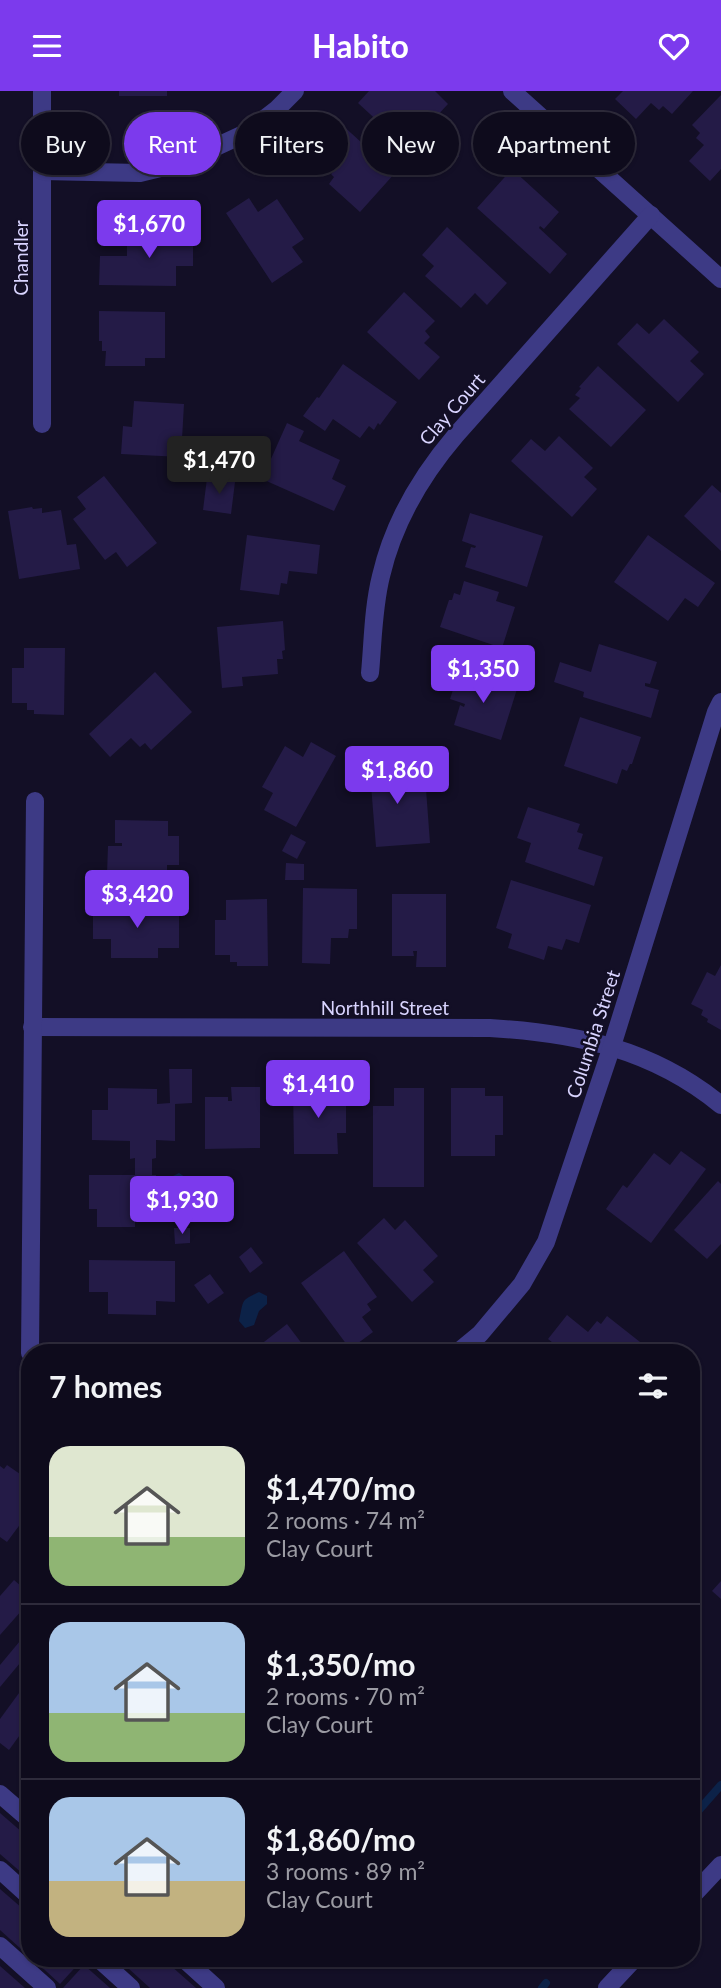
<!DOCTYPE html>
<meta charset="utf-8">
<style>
body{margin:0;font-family:Lato,sans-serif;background:#1c1929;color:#f1f3f6;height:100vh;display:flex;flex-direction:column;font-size:26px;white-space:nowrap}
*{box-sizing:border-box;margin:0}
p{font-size:23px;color:#9b9ba3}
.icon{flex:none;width:38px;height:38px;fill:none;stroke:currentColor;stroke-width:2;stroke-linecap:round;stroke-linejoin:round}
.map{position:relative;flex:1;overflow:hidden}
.panel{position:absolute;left:21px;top:1253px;width:679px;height:623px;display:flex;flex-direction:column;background:#0e0b1c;border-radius:28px;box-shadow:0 2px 5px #0004,0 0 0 2px #2e2b3b}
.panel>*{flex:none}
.hud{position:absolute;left:21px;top:21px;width:679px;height:63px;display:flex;gap:14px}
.price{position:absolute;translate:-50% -60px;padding:0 16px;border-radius:7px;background:#7c3aed;color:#fff;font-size:23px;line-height:46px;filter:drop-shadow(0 2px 4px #0008)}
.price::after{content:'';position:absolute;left:50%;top:42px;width:21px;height:16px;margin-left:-10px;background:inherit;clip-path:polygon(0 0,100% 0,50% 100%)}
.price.on{background:#222;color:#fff}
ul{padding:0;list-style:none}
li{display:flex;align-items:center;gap:21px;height:175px;padding:0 28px}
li+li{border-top:2px solid #2e2b3b}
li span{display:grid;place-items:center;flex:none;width:196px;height:140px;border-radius:21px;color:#555}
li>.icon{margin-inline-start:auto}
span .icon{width:84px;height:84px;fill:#fffc;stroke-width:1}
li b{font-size:30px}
h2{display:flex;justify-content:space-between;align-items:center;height:84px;padding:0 28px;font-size:30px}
.tag{padding:0 24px;border-radius:32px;background:#0e0b1c;box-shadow:0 2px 5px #0004,0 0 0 2px #2e2b3b;font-size:24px;line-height:63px}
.tag.on{background:#7c3aed;color:#fff}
header{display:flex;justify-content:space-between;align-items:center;height:91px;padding:0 28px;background:#7c3aed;color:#fff;font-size:32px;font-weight:700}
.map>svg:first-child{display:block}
.water{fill:#0c2248}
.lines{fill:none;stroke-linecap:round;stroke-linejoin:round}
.stream{stroke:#0c2248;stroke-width:8}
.building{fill:#241b47}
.minor{stroke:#3d3a85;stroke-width:18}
.labels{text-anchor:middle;stroke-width:5;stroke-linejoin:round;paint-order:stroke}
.street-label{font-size:19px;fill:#d9d4ff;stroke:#130f26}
</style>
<header><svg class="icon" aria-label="menu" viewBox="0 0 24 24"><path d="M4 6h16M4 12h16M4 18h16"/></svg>Habito<svg class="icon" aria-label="heart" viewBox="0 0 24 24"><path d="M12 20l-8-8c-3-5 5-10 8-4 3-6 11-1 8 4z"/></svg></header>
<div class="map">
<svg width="721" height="1897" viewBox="0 0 721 1897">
<rect width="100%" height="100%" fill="#130f26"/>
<!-- water -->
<g class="water">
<path d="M179 1082 188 1088 190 1102 184 1119 176 1121 166 1112 167 1095 171 1086Z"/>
<path d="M259 1201 267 1205V1213L259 1220 254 1234 245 1237 239 1230C244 1208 240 1210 259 1201Z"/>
</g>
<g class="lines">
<!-- stream -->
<g class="stream">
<path d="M691 1728 721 1694"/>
<path d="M542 1897 546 1892"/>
</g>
</g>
<!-- building -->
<g class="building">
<rect x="119" y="0" width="48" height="5"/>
<path d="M369 0H435L448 13 407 57 358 12Z"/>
<path d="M623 0H693L672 23 663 15 659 19 651 12 636 28 615 8Z"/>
<path d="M721 4V78L710 90 689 70 704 54 696 47 700 42 692 34Z"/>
<path d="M340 32 395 82 360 121 329 93 334 86 331 83 341 72 321 53Z"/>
<path d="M445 52 459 65 447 79 432 66Z"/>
<path d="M512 78 559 121 544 138 540 135 539 137 567 163 550 183 477 117Z"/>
<path d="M249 107 258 121 277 108 304 148 292 156 303 171 272 192 226 122Z"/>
<path d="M447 136 507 192 487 214 475 202 461 217 425 185 434 175 422 164Z"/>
<path d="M132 140 193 141V175H176V195L99 194 100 165H127V149H132Z"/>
<path d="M404 201 435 230 425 240 430 246 424 252 440 266 419 289 367 241Z"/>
<path d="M99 220 165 221V267H145V275H105L106 260H102V250H99Z"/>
<path d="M664 228 699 261 690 270 704 283 678 311 617 253 637 232 649 243Z"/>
<path d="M343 273 397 311 380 334 378 332 374 339 369 335 360 347 333 328 325 340 303 325 317 306 319 307Z"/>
<path d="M598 275 646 319 611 356 569 318 580 307 575 304 581 297 579 296Z"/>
<path d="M134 310 184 313 181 366 121 363 123 335 132 336Z"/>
<path d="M287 332 304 340 299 350 340 369 332 388 346 395 334 420 262 388Z"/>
<path d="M559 345 593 377 584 386 597 398 572 426 511 370 531 348 545 360Z"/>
<path d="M104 385 157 452 127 476 116 461 105 469 73 428 86 418 77 406Z"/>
<path d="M207 387 235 391 231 423 203 419Z"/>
<path d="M712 394 721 402V460L684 425Z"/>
<path d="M32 416 33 418 42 417V422L61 419 67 454 76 453 80 478 19 488 8 420Z"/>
<path d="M470 422 543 445 527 496 465 476 471 456 475 457 476 455 462 450Z"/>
<path d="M247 444 320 454 317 483 289 480 287 493 281 492 279 504 240 499Z"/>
<path d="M648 444 715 492 698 516 685 507 668 530 614 491Z"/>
<path d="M464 490 499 501 496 510 515 516 502 557 440 536 449 509H452L454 502 460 504Z"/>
<path d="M283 530 285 559 282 560 283 568H277L278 583 242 586 243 595 222 597 217 536Z"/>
<path d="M599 553 657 571 650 593 645 592V595L659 599 651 627 583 606 584 601 554 591 560 571 591 581Z"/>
<path d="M24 557H65L64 624 34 623V619H27V612H12V577H24Z"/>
<path d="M459 580 517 598 501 649 454 634 460 614 464 616 465 613 450 608Z"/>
<path d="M155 581 192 621 151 659 145 652 140 656 131 647 110 666 89 643Z"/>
<path d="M580 626 641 646 632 673H630L627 680 622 678 617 693 564 675Z"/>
<path d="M311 651 336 665 296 736 264 719 273 702 262 696 285 655 303 666Z"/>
<path d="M400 667 402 693 417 692V698H426L430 752 376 756 369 669Z"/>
<path d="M528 716 580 733 577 741 583 743 578 758 603 766 594 795 525 771 531 752 517 747Z"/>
<path d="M115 729 168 730V745H179V774H167V784L107 783 108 755H122V752H115Z"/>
<path d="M291 743 306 751 297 768 282 760Z"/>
<path d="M286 772 304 773V789H285Z"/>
<path d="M511 789 591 814 579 852 566 848 562 859 548 855 544 869 508 857 512 843 496 837Z"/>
<path d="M303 797 357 798V838H349L348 847H331L330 873 302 872Z"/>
<path d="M392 803H446V876H416L417 860H413L414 865H392Z"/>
<path d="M267 808 268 875H237V871H230V864H215V829H226V809Z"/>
<path d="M93 817H179V857H158V867H111V848H93Z"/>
<path d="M721 874V939L707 931 708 928 701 924 703 919 691 913 707 881 715 885Z"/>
<path d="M169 978H192V1012L175 1013V1050L156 1049V1067L152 1068V1084H156V1128H135V1136H97V1118H89V1084H135V1067L130 1068V1050L92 1049V1019H108V997L157 998V1013L170 1012Z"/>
<path d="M293 995H328V1003H346V1042H337L338 1063H294Z"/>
<path d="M231 996H260V1057L205 1058V1006H228V1010H232Z"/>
<path d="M394 997H424V1096H373V1015H394Z"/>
<path d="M451 997H485V1005H503V1044H495V1065H451Z"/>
<path d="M681 1060 706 1078 651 1152 606 1118 623 1094 627 1097 654 1062 670 1074Z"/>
<path d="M718 1090 721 1093V1153L707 1168 674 1139Z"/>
<path d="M384 1127 395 1139 405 1129 438 1165 423 1179 434 1191 412 1211 357 1152Z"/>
<path d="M174 1137H190V1152L175 1153Z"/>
<path d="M251 1156 263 1172 250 1182 239 1166Z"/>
<path d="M344 1160 377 1206 367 1213 371 1219 362 1226 373 1241 350 1258 301 1192Z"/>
<path d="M89 1169 175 1170V1211L156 1210V1224L108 1223V1201H89Z"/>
<path d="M210 1183 224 1202 208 1213 194 1194Z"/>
<path d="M567 1224 588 1241 597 1230 601 1233 607 1225 654 1262H566L548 1248Z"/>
<path d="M287 1233 309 1262H250Z"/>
<path d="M30 1369V1420L7 1451 0 1446V1375L4 1378 7 1374 20 1383Z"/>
<path d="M14 1489 30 1503V1510L0 1544V1505Z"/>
<path d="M721 1490V1508L712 1500Z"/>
<path d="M30 1538V1560L0 1596V1574Z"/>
<path d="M30 1587V1630L9 1659 0 1652V1628Z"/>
<path d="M0 1722 30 1748V1789L0 1763Z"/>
<path d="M0 1798 30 1824V1866L0 1839Z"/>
<path d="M32 1867H78L81 1870 60 1893Z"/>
<path d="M117 1867H162L196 1897H150Z"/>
<path d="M84 1874 110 1897H63Z"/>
<path d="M0 1875 25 1897H0Z"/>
</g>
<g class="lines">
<!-- minor -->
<g class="minor">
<path d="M42 0V333"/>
<path d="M512 0 721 188"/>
<path d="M42 80 140 82 181 72 246 42 277 18 295 0"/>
<path d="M370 582C373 550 373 517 381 485 393 433 421 385 456 344L651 124"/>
<path d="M32 936 490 937C576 942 653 958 721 1014"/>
<path d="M30 1262 35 710"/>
<path d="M457 1262 480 1243 522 1193 546 1151 612 955 716 621 721 611"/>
<path d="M0 1703 30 1729"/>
<path d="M0 1779 30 1806"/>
<path d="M691 1806 721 1774"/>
<path d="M0 1855 47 1897"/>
<path d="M98 1867 131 1897"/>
<path d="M183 1867 216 1897"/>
<path d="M607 1897 635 1867"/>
</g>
</g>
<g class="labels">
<!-- street labels -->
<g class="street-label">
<text transform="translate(21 167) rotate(-90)" y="7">Chandler</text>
<text transform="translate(452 318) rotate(-49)" y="7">Clay Court</text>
<text x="385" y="924">Northhill Street</text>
<text transform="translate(593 943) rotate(-72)" y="7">Columbia Street</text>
</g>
</g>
</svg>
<b class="price" style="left:149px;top:169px">$1,670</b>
<b class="price on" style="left:219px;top:405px">$1,470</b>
<b class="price" style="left:483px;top:614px">$1,350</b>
<b class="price" style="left:397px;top:715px">$1,860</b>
<b class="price" style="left:137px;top:839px">$3,420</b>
<b class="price" style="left:318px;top:1029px">$1,410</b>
<b class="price" style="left:182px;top:1145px">$1,930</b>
<div class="hud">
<a class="tag">Buy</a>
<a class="tag on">Rent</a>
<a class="tag">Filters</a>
<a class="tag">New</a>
<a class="tag">Apartment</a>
</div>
<section class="panel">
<h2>7 homes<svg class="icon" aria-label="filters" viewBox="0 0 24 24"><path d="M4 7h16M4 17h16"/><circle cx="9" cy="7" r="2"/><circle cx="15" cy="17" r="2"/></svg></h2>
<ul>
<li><span style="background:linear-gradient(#dfe7d0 65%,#8fb573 0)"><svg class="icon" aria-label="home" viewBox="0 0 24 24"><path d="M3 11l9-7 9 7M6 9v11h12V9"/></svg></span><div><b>$1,470/mo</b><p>2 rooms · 74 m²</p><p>Clay Court</p></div></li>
<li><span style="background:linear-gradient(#a9c7e8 65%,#8fb573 0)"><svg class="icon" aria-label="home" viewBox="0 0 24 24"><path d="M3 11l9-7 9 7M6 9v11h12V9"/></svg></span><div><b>$1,350/mo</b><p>2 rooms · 70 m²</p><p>Clay Court</p></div></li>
<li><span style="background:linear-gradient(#a9c7e8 60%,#c2b280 0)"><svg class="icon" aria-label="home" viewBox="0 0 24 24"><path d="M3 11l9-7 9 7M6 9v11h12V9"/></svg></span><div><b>$1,860/mo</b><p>3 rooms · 89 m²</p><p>Clay Court</p></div></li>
</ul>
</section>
</div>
